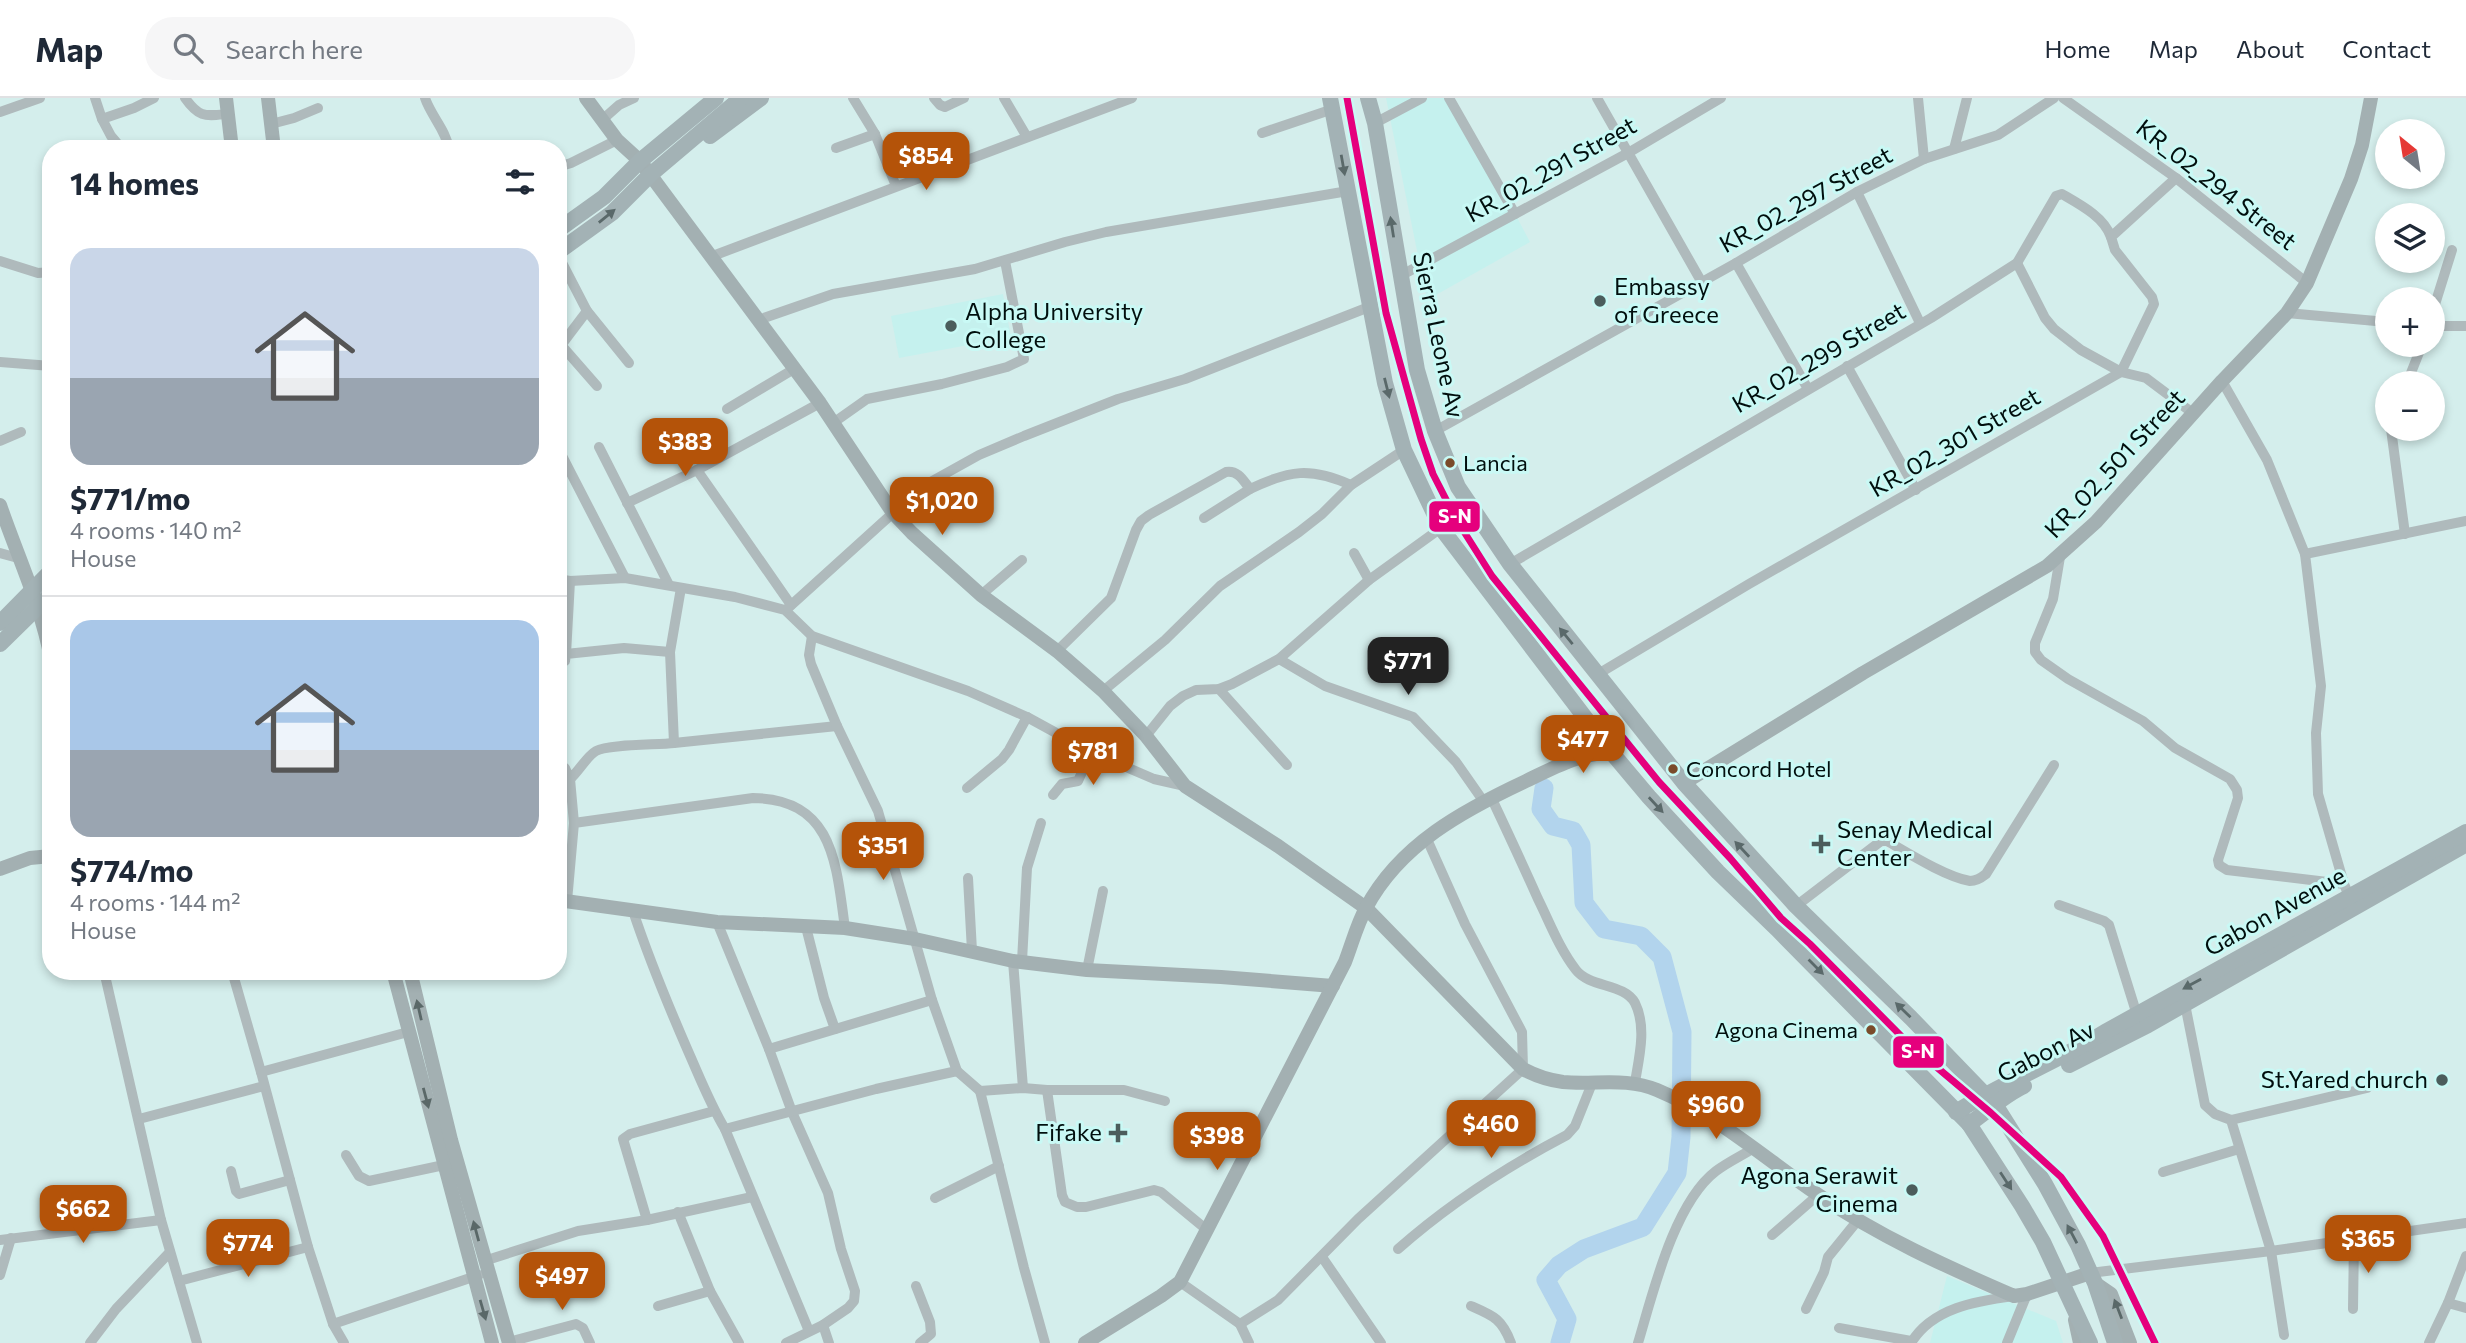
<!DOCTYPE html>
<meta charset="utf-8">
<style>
body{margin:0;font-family:Commissioner,sans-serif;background:#f6f6f7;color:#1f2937;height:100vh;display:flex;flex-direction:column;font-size:26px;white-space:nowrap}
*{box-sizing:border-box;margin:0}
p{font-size:23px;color:#747a83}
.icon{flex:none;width:38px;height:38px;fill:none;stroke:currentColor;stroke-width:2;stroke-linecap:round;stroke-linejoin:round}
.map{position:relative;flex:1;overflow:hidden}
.side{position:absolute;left:42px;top:42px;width:525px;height:840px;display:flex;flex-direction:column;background:#fff;border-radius:28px;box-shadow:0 4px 10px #0003}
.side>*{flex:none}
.needle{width:46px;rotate:330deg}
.fabs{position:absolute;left:2375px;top:21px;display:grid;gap:14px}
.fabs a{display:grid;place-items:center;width:70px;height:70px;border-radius:50%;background:#fff;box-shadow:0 4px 10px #0003;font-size:35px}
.price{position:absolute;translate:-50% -60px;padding:0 16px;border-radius:14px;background:#b45309;color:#fff;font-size:23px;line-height:46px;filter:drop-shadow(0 2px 4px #0008)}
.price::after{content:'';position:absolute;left:50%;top:42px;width:21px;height:16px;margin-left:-10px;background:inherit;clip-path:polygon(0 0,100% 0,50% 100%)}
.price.on{background:#222;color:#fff}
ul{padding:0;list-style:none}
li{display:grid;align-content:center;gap:14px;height:371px;padding:0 28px}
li+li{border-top:2px solid #e0e1e3}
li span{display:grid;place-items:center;height:217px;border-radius:21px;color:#555}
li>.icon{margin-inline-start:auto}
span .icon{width:126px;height:126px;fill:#fffc;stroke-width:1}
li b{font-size:30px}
h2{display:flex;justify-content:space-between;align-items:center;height:84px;padding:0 28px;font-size:30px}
header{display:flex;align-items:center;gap:42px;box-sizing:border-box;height:98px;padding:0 35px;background:#fff;border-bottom:2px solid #e0e1e3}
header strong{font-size:33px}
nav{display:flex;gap:38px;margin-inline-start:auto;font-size:24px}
.search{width:490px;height:63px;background:#f6f6f7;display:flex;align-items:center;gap:18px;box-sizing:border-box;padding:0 24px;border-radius:28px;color:#747a83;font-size:26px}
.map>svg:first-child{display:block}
.built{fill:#c5f1ee}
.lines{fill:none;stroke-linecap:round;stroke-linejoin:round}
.river{stroke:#b2d4ed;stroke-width:19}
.street{stroke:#afbabc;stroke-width:10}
.secondary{stroke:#a3b0b2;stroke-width:14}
.primary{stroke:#a3b2b5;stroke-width:16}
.rail-1-casing{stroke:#c9f9f5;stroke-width:12}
.rail-1{stroke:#e5007d;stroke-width:7}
.oneway{fill:#5a696a}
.oneway2{fill:#5a6868}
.poi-dot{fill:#4b5d5c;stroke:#c9f9f5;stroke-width:2.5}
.bus-dot{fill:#7a4b2a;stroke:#c9f9f5;stroke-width:2.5}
.labels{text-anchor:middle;stroke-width:6;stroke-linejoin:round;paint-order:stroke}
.bus-label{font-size:22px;fill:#010f0e;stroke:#c9f9f5;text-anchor:start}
.street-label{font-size:24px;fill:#010f0e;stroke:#c9f9f5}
.poi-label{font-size:24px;fill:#010f0e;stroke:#c9f9f5;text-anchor:start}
.line-badge{stroke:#c9f9f5;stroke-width:2.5}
.badge-label{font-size:19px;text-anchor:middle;font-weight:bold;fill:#fff}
</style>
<header>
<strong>Map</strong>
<div class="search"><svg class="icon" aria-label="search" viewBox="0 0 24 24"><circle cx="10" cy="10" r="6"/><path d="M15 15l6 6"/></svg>Search here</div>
<nav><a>Home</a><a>Map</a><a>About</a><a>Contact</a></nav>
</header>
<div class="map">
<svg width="2466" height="1245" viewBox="0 0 2466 1245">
<rect width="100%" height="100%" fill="#d4eeec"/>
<!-- built -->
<g class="built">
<path d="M1386 0H1454L1530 144 1427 202Z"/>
<path d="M1003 196 1011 239 899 260 891 218Z"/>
<path d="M1947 1178 2056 1223 2063 1245H1930Z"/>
</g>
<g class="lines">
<!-- river -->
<path class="river" d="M1544 690 1541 711 1553 728 1573 733 1581 747 1584 805 1604 831 1641 838 1662 859 1682 934 1681 1039 1677 1075 1643 1129 1584 1151 1559 1167 1546 1182 1567 1221 1560 1245"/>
<!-- street -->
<g class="street">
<path d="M95 0 102 21 134 10 154 0"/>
<path d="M185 0C199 20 205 18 228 16"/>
<path d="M425 0C431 18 446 32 449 51"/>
<path d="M853 0 875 36 896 88"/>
<path d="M934 0 940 7 945 9 964 0"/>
<path d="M1004 0 1027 39"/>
<path d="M1449 0 1515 116"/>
<path d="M1597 0 1701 183"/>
<path d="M1918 0 1924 61"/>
<path d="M2063 0 2176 80 2307 185"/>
<path d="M0 14 40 0"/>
<path d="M102 21 111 38 122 51"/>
<path d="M602 22 619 7 634 0"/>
<path d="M1375 25 1422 0"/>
<path d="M271 26 294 20 318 10"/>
<path d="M1262 35 1333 11"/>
<path d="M836 50 875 36"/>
<path d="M1954 51 1967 0"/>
<path d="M558 69 571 65 617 42"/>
<path d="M1857 94 1920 225"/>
<path d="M558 157 587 213 629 265"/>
<path d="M710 159 1132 0"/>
<path d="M0 163 38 175 51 174"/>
<path d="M1736 165 1808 291"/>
<path d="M2017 165 2045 220 2054 231 2081 252 2121 274 2146 280 2194 316"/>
<path d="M1400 178 1628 55 1721 0"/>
<path d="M2287 215 2387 224"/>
<path d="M2432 216 2452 152"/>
<path d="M758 222 833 196 975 171 1065 144 1106 134 1348 93"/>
<path d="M2432 228H2466"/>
<path d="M562 248 597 288"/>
<path d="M559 250 587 213"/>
<path d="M0 264 51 268"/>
<path d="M1847 268 1916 392"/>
<path d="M2222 283 2267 362 2305 456 2321 588 2316 635 2318 696 2344 786 2351 803"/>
<path d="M2407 285 2422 247"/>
<path d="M727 311 794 271"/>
<path d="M833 325 867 301 942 286 1007 269 1024 261 1005 163"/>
<path d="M2391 331 2405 436"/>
<path d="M1435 333 1736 165 1857 94 1924 61 1998 37 2054 0"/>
<path d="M0 343 21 334"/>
<path d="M599 349 669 487"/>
<path d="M558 350 625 480"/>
<path d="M627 405 697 372"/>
<path d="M889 407 979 357 1024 338 1118 301 1185 281 1369 209"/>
<path d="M1204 420 1250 391"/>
<path d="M0 455 18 460"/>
<path d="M1354 455 1369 482"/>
<path d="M2305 456 2466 423"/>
<path d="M2060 459 2053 501 2035 545V554L2041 562 2068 581 2143 623 2175 650 2230 681 2237 692 2238 700 2218 762 2219 767 2227 772 2344 786"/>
<path d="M1510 466 1931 220 2017 165 2056 98 2062 96C2081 107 2104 119 2111 139"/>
<path d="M558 481 570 483 625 480 735 499 785 512 812 538 968 593 1027 619 1091 654 1154 681 1185 688"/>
<path d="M981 497 1022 462"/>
<path d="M791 507 697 372 820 305"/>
<path d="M788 510 893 415"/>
<path d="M1057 553 1111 500 1136 432 1141 423 1149 417 1226 374C1238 372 1243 382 1250 391 1290 372 1310 369 1351 387"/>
<path d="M670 554 674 645 837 628"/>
<path d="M566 556 570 483"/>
<path d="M1279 561 1325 588 1413 619 1456 664 1484 704"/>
<path d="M558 568 565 563 566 556 624 550 670 554 681 490"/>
<path d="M1598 576 1749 486 2121 274 2154 206 2152 199 2115 152 2111 139 2176 80"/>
<path d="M1219 591 1287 667"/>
<path d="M1103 593 1165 542 1220 488 1299 434 1322 416 1351 387 1404 352"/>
<path d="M1146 638 1170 608 1183 598 1196 592 1219 591 1232 586 1279 561 1369 482 1441 430"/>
<path d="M558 665 565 670 570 681C579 673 587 658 596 653 609 646 657 647 674 645"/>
<path d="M570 681 574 725"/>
<path d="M967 690 1002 661 1009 652 1027 619"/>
<path d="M1053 697 1062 686 1078 683 1091 654"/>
<path d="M1491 699C1507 733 1523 767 1538 801 1550 825 1559 850 1576 872 1590 890 1624 885 1635 905 1647 929 1639 960 1635 984"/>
<path d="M968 780 972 853"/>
<path d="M567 803 574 725 753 700C834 701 836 766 845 830"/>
<path d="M2059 807 2104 823 2109 827 2137 917"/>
<path d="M1796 808 1881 743H1887C1908 755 1946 779 1970 783 1976 783 1981 780 1986 776L2054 667"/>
<path d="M633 813C649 861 668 907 688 953 700 980 710 1006 725 1031L809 1233"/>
<path d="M717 824 769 951 792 1014 828 1095 841 1151 855 1193 854 1203 848 1210 823 1227 786 1245"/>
<path d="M806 829 824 900 835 931"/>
<path d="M1013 863 1023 990"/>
<path d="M1022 863 1027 770 1041 725"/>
<path d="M1087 872 1103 793"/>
<path d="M104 873 161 1122 197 1245"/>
<path d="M232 873 261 974"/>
<path d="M932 902 957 973"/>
<path d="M2185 906 2205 1007 2215 1016 2231 1022 2271 1153 2284 1237"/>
<path d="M769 951 932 902 878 713 837 628 811 566 809 557 812 538"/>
<path d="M980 993 1024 1170 1045 1245"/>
<path d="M1165 1003 1124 992H1047L1062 1097 1065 1104 1077 1109H1086L1154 1092 1161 1094 1207 1132"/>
<path d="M139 1021 264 988"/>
<path d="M2231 1022 2367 990"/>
<path d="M725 1031 876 991 957 973 980 993 1023 990 1047 992"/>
<path d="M346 1057 359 1078 369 1083 444 1067"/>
<path d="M231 1073 236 1093 239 1096 290 1082"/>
<path d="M2163 1074 2239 1051"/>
<path d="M935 1100 999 1068"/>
<path d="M678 1114 710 1193 739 1245"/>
<path d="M647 1122 623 1041 630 1036 714 1013"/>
<path d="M1772 1137 1818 1097"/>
<path d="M0 1142 161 1122"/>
<path d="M1398 1151C1450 1105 1506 1069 1567 1037L1575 1028 1593 983"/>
<path d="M1322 1159 1381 1245"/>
<path d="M484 1163 578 1133 647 1122 752 1099"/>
<path d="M2090 1175 2271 1153 2466 1125"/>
<path d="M0 1177 11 1140"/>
<path d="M179 1183 308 1149"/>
<path d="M1180 1184 1240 1226 1278 1202 1358 1121 1523 971 1522 934 1465 826 1426 739"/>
<path d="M916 1188 930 1224 931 1236 920 1245"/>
<path d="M2448 1205 2466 1210"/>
<path d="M658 1208 710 1193"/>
<path d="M1471 1208C1494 1218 1502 1221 1511 1245"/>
<path d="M1806 1211 1824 1174 1828 1159 1858 1122"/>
<path d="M2353 1211 2354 1141"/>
<path d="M333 1226 479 1177"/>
<path d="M1240 1226 1249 1245"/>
<path d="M823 1227 829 1245"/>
<path d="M1839 1230 1911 1243"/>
<path d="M509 1244 576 1226 583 1230 590 1245"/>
<path d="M90 1245 116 1211 170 1154"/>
<path d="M344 1245 333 1226 308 1149 261 974 408 934"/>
<path d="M1638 1245C1653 1195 1674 1105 1716 1073 1728 1064 1741 1058 1754 1050"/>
<path d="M1911 1245C1932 1210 1976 1203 2014 1198"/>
<path d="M2007 1245 2027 1196"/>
<path d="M2429 1245 2448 1205 2466 1158"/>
</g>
<!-- secondary -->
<g class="secondary">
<path d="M226 0 232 51"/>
<path d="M268 0 274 51"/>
<path d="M586 0 617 42 640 63 820 305 893 415 912 435 981 497 1057 553 1103 593 1146 638 1185 688 1278 748 1366 810 1523 971C1536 978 1548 982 1563 984 1595 987 1626 979 1657 992 1717 1017 1764 1060 1817 1096 1878 1138 1947 1169 2014 1198L2027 1196 2090 1175"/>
<path d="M0 407C17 457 42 510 51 561"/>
<path d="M1566 661 1584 645 1595 632"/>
<path d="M1684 685 1863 575 2047 468 2096 424 2222 283 2287 215 2307 185 2351 81 2362 47 2371 0"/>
<path d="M0 771 30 760 51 758"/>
<path d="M558 802 717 824 845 830 915 841 1013 863 1087 872 1221 879 1333 888"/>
<path d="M393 873 492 1245"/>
<path d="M410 873 451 1042 509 1245"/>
<path d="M2095 1185 2111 1196 2130 1245"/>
<path d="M2075 1222 2080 1245"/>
<path d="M1085 1245 1161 1198 1180 1184 1345 864C1352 846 1357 826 1366 810 1400 746 1464 712 1526 683 1553 670 1582 654 1612 655"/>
</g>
<!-- primary -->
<g class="primary">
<path d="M1330 0 1385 285 1404 352 1441 430 1612 655 1649 699 1718 774 1777 831 1969 1026 2022 1108 2043 1144 2090 1245"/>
<path d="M1368 0 1375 25 1417 272 1435 333 1458 389 1510 466 1684 685 1796 808 1911 920 1996 1008 2045 1086 2078 1147 2095 1185 2115 1245"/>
<path d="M710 38 761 0"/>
<path d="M558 132 604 99 640 63 716 0"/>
<path d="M558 154 612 115 650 77 741 0"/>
<path d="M0 525 51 473"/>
<path d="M0 546 51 496"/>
<path d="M2069 967 2148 927 2463 748"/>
<path d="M1956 1014C2004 984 2057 964 2105 934L2466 734"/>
<path d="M1969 1026C1987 1014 2004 997 2024 988"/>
</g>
<!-- rail-1 casing -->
<g class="rail-1-casing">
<path id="rail-1" d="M1347 0 1386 215 1421 341 1433 376 1456 421 1492 478 1659 684 1730 760 1781 820 1810 846 1908 945 1991 1015 2061 1079 2103 1138 2155 1245"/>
</g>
<!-- rail-1 -->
<use href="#rail-1" class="rail-1"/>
</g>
<!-- one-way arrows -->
<defs><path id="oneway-solid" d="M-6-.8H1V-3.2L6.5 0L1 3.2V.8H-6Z" transform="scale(1.75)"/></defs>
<g class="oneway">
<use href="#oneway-solid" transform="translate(1343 67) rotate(80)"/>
<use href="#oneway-solid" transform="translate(607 118) rotate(-39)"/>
<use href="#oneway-solid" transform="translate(1392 129) rotate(-99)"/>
<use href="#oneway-solid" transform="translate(1387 290) rotate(76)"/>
<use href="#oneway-solid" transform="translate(1566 538) rotate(-129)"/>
<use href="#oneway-solid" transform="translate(1656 707) rotate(47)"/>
<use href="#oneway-solid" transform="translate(1742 751) rotate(-133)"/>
<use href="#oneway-solid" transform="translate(1816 869) rotate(45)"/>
<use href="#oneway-solid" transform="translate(2192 886) rotate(151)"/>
<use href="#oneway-solid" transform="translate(1903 912) rotate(-136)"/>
<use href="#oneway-solid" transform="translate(2006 1083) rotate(57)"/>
<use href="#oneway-solid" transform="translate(2072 1136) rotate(-118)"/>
</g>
<g class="oneway2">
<use href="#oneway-solid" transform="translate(419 912) rotate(-103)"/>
<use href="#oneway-solid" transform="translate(426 1000) rotate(75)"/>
<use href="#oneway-solid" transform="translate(476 1133) rotate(-105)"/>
<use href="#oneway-solid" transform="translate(2118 1211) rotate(-111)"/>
<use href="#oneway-solid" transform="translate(483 1212) rotate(74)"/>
</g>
<!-- markers -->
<g class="poi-dot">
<circle cx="1600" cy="203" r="7"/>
<circle cx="951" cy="228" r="7"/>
<path d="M1817.5 735.5h7v7h7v7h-7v7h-7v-7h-7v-7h7z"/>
<circle cx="2442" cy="982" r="7"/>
<path d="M1114.5 1024.5h7v7h7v7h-7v7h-7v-7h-7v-7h7z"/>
<circle cx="1912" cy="1092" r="7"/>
</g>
<g class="bus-dot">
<circle cx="1450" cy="365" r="6"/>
<circle cx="1673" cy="671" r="6"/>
<circle cx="1871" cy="932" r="6"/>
</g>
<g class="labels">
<!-- bus labels -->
<g class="bus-label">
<text x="1463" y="373">Lancia</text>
<text x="1686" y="679">Concord Hotel</text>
<text x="1858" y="940" text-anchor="end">Agona Cinema</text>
</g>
<!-- street labels -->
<g class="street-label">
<text transform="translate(1551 72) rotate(-29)" y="8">KR_02_291 Street</text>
<text transform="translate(2216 87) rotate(38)" y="8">KR_02_294 Street</text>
<text transform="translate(1806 102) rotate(-29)" y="8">KR_02_297 Street</text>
<text transform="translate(1438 237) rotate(78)" y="8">Sierra Leone Av</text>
<text transform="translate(1819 260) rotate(-30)" y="8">KR_02_299 Street</text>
<text transform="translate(1955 345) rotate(-30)" y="8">KR_02_301 Street</text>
<text transform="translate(2115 366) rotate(-47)" y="8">KR_02_501 Street</text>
<text transform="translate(2275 814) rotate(-29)" y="8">Gabon Avenue</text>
<text transform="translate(2046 954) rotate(-27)" y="8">Gabon Av</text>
</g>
<!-- poi labels -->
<g class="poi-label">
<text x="1614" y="197">Embassy<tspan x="1614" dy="28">of Greece</tspan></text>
<text x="965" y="222">Alpha University<tspan x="965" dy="28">College</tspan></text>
<text x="1837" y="740">Senay Medical<tspan x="1837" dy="28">Center</tspan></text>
<text x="2428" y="990" text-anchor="end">St.Yared church</text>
<text x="1102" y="1043" text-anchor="end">Fifake</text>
<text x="1898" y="1086" text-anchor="end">Agona Serawit<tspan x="1898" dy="28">Cinema</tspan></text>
</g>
</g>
<g class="line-badge">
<rect x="1428" y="402" width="53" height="33" rx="7" fill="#e5007d"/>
<rect x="1892" y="937" width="53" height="34" rx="7" fill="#e5007d"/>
</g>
<g class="badge-label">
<text x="1455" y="425">S-N</text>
<text x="1918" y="960">S-N</text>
</g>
</svg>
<div class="fabs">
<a><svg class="needle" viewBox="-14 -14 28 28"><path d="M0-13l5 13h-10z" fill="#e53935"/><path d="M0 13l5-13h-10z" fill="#747a83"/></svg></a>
<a><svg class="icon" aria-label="layers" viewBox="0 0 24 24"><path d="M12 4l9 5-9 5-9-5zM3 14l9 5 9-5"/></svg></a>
<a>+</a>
<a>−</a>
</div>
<b class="price" style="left:926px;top:94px">$854</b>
<b class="price" style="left:685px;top:380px">$383</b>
<b class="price" style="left:942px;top:439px">$1,020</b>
<b class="price on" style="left:1408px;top:599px">$771</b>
<b class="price" style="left:1583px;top:677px">$477</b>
<b class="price" style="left:1093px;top:689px">$781</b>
<b class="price" style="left:883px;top:784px">$351</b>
<b class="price" style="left:1716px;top:1043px">$960</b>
<b class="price" style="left:1491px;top:1062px">$460</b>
<b class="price" style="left:1217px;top:1074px">$398</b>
<b class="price" style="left:83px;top:1147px">$662</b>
<b class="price" style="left:2368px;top:1177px">$365</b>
<b class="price" style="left:248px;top:1181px">$774</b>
<b class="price" style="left:562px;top:1214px">$497</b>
<section class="side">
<h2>14 homes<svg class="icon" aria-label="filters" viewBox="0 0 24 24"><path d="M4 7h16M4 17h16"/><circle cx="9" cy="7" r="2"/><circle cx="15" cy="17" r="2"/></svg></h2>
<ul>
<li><span style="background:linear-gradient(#c9d6e8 60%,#9aa5b1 0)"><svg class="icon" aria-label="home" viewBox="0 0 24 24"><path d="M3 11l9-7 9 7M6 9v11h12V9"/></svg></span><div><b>$771/mo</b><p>4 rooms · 140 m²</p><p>House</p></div></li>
<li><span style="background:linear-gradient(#a9c7e8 60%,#9aa5b1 0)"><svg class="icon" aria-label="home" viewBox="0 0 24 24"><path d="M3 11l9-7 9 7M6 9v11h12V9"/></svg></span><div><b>$774/mo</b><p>4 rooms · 144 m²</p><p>House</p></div></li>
</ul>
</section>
</div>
